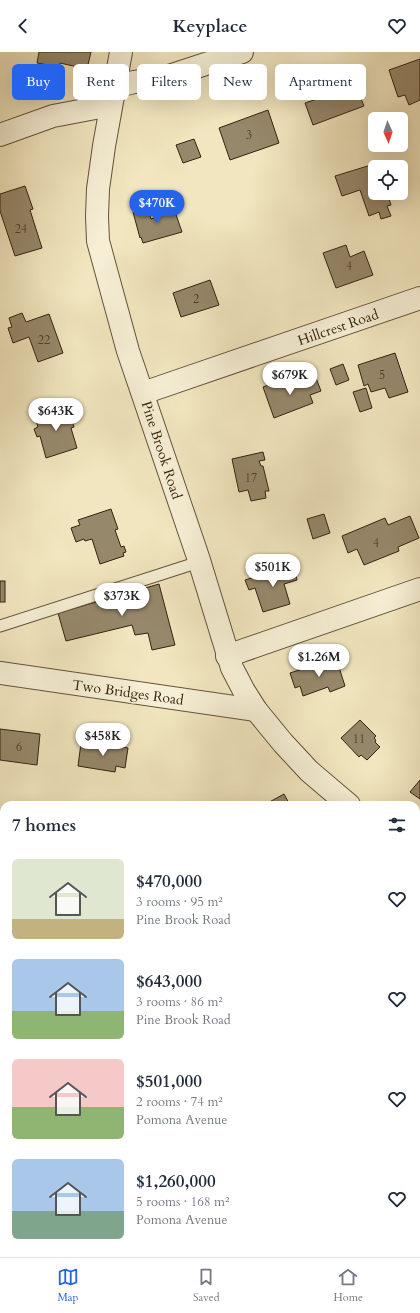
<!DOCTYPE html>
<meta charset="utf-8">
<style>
body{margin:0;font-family:Cardo,serif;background:#f2f2f3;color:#1f2937;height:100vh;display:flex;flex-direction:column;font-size:15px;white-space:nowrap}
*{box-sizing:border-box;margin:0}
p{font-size:13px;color:#747a83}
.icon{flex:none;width:22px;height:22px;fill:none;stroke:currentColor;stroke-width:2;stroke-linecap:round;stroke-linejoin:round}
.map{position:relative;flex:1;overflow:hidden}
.details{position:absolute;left:0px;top:749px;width:420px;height:456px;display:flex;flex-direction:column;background:#fff;border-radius:12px 12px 0 0;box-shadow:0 4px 16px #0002}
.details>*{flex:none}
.banner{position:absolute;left:12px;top:12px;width:396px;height:36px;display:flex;gap:8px}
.needle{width:26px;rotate:177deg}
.fabs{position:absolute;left:368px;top:60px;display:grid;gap:8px}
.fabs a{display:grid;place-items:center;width:40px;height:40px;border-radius:6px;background:#fff;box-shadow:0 4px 16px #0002;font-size:20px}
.price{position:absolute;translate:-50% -34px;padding:0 9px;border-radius:14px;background:#fff;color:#222;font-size:13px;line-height:26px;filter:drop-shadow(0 1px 2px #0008)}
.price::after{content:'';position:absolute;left:50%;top:24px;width:12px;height:9px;margin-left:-6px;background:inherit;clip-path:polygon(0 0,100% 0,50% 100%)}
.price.current{background:#2563eb;color:#fff}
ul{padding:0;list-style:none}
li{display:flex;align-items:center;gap:12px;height:100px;padding:0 12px}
li span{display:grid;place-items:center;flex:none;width:112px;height:80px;border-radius:6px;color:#555}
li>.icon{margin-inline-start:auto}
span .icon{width:48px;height:48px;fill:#fffc;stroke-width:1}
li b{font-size:17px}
h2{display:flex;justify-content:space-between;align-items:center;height:48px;padding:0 12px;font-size:17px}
.tag{padding:0 14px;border-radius:6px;background:#fff;box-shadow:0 4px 16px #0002;font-size:14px;line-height:36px}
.tag.current{background:#2563eb;color:#fff}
header{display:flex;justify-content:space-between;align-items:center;height:52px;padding:0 12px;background:#fff;font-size:18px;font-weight:800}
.menu{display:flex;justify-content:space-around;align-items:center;height:56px;border-top:1px solid #e0e1e3;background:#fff;font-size:11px;color:#747a83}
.menu a{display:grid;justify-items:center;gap:2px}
.menu .current{color:#2563eb}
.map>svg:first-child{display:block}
.green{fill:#d1c5a1;stroke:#827458}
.building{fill:#96886b;stroke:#34220f}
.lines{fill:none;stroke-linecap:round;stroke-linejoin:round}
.service-casing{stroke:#63533b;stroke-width:13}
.minor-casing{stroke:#63533b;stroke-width:24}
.tertiary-casing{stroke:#63533b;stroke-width:24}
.service{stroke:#f6efd5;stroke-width:11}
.minor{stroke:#f6efd5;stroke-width:22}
.tertiary{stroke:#f6efd5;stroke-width:22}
.labels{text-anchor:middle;stroke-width:3;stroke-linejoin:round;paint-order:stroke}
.number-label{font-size:12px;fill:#4c3c26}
.street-label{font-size:14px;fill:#34220f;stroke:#f6efd5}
</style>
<header><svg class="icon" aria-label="back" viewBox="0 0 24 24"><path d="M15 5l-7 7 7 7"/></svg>Keyplace<svg class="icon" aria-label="heart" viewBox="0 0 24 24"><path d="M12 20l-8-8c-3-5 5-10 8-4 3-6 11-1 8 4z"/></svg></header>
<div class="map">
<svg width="420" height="1205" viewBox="0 0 420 1205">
<rect width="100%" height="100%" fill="#f1e6bf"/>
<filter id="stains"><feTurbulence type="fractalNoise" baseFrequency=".005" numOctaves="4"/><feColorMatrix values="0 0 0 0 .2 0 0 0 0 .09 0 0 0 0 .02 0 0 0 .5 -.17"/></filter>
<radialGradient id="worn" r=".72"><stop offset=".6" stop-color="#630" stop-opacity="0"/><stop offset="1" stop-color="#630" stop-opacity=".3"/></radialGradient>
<!-- green -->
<g class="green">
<path d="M416 812 420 815V858L416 859Z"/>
<path d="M420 1095V1190L416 1194V1099Z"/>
<path d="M316 1201H410L406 1205H312Z"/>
</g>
<!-- building -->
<g class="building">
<path d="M39 0H91L87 17 60 11 59 15 37 11Z"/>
<path d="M420 7V48L409 53 405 43 398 45 389 18Z"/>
<path d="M355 32 364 54 313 73 305 51 320 46 319 44 345 33 346 36Z"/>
<path d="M268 58 279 91 230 108 219 76Z"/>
<path d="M194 87 201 105 183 111 176 93Z"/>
<path d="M371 113 375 125V141H387L391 153 387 154 391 164 381 167 379 160 369 164 360 138 342 144 335 124Z"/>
<path d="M25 134 33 157 30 158 42 196 15 204 0 159V142Z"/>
<path d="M172 151 182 180 143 191 141 185 140 186 133 160 147 155 151 167 162 163 160 155Z"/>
<path d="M346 193 350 205 364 199 373 223 336 236 323 201Z"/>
<path d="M210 228 219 253 181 265 173 241Z"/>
<path d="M22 261 26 270 49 262 63 301 38 310 29 285 13 291 8 276 12 275 9 266Z"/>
<path d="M395 301 408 340 389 346 385 336 371 340 368 332 364 334 358 313Z"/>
<path d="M343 312 349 328 336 333 330 317Z"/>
<path d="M304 326 305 330 316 326 321 339 310 343 313 351 274 366 263 335 282 328 283 333Z"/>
<path d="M366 336 372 356 360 360 353 340Z"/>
<path d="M68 355 74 375 71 376 77 396 46 406 40 384 37 385 34 377 38 375 35 365Z"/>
<path d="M263 400 265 408 259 409 261 414H263L269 439H265L266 446 251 449 248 438 239 440 232 407Z"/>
<path d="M111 457 118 477 115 478 121 495 124 494 126 500 123 501 124 504 100 512 92 487 85 489 84 487 76 490 71 476 80 473 78 468Z"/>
<path d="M324 462 330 481 313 487 307 467Z"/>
<path d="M410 464 419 486 398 495 399 499 364 513 357 497 348 501 342 484 385 466 388 473Z"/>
<path d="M293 513 297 528 284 532 290 552 263 560 255 536 249 538 245 528Z"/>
<rect x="0" y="529" width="5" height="21"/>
<path d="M159 532 175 593 152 598 148 581 135 583 132 573 66 589 58 561Z"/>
<path d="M336 606 345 634 330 640 328 635 303 644 300 634 295 636 290 621Z"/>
<path d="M360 668 376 684 374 686 376 688 375 690 380 695 367 708 361 703 359 705 341 686Z"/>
<path d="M0 677 40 682 37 713 0 708Z"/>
<path d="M81 691 109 696V693L128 696 125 716 116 714 115 720 78 714Z"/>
<path d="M420 728V747L410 740Z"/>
<path d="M284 742 290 753H264Z"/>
<path d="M0 1045 4 1051V1078L0 1081Z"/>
</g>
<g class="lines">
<!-- service casing -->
<g class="service-casing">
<g id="service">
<path d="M0 574 199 510"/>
<path d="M416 936 420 932"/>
</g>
</g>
<!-- minor casing -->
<g class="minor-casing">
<g id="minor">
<path d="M115 35 134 30 163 26 242 0"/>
<path d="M0 83 53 64 111 53"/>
<path d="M143 341 420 246"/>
<path d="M227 604 420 537"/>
<path d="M0 621 256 658"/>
<path d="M0 963 4 981"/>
</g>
</g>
<!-- tertiary casing -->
<g class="tertiary-casing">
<g id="tertiary">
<path d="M121 0 104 94 98 137 97 164 98 189 128 299 198 505 232 616 244 639 256 658 283 691 309 719 349 753"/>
<path d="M416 809 420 813"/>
</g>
</g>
<!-- service -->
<use href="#service" class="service"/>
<!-- minor -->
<use href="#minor" class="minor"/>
<!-- tertiary -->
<use href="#tertiary" class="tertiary"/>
</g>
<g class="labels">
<!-- number labels -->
<g class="number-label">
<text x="249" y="87">3</text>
<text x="21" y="181">24</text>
<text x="349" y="218">4</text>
<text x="196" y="251">2</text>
<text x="44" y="292">22</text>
<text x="382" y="327">5</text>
<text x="251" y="430">17</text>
<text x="376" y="495">4</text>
<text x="359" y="691">11</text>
<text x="19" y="699">6</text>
</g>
<!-- street labels -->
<g class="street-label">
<text transform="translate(338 275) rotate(-19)" y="5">Hillcrest Road</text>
<text transform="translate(162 398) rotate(72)" y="5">Pine Brook Road</text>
<text transform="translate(128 640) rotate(8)" y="5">Two Bridges Road</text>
</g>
</g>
<rect width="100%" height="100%" filter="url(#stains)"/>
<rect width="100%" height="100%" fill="url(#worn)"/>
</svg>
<div class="fabs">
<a><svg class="needle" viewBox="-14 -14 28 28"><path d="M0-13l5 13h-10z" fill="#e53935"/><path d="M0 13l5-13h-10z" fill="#747a83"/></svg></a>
<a><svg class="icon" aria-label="locate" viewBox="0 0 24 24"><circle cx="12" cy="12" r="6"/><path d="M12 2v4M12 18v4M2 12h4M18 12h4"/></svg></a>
</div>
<b class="price current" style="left:157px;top:172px">$470K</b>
<b class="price" style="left:290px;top:344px">$679K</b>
<b class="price" style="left:56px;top:380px">$643K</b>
<b class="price" style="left:273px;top:536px">$501K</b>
<b class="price" style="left:122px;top:565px">$373K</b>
<b class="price" style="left:319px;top:626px">$1.26M</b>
<b class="price" style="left:103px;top:705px">$458K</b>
<div class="banner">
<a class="tag current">Buy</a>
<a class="tag">Rent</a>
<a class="tag">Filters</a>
<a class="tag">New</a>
<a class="tag">Apartment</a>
</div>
<section class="details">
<h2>7 homes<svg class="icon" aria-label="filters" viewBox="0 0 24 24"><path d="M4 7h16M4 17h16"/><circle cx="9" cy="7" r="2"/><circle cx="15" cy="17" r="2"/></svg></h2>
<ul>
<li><span style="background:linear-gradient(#dfe7d0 75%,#c2b280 0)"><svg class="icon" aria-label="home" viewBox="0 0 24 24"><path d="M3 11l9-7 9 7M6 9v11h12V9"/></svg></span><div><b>$470,000</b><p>3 rooms · 95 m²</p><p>Pine Brook Road</p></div><svg class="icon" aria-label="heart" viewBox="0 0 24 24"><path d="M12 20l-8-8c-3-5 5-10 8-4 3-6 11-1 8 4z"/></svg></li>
<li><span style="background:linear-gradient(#a9c7e8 65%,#8fb573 0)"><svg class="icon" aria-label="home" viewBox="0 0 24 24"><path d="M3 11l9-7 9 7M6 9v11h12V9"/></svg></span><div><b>$643,000</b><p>3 rooms · 86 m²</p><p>Pine Brook Road</p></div><svg class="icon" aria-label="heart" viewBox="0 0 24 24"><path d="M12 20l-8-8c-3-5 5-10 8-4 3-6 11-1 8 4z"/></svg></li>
<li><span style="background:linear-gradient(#f6c9c9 60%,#8fb573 0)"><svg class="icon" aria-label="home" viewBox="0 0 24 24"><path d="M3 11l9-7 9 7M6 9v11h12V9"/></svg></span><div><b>$501,000</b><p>2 rooms · 74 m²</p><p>Pomona Avenue</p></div><svg class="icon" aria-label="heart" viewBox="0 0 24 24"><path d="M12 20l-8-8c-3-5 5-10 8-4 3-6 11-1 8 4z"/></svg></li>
<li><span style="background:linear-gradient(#a9c7e8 65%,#7fa58c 0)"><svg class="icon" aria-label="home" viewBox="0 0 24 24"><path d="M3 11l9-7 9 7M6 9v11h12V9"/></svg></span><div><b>$1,260,000</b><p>5 rooms · 168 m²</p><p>Pomona Avenue</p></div><svg class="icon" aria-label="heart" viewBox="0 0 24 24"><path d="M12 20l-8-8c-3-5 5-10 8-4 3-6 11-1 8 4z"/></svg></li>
</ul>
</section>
</div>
<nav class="menu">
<a class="current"><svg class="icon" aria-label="map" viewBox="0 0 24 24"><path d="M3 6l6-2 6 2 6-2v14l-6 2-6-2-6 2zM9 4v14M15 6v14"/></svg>Map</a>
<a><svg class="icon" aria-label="saved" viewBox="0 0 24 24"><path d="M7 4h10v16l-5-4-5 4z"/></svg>Saved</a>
<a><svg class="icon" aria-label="home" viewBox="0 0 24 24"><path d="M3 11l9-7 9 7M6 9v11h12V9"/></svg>Home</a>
</nav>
